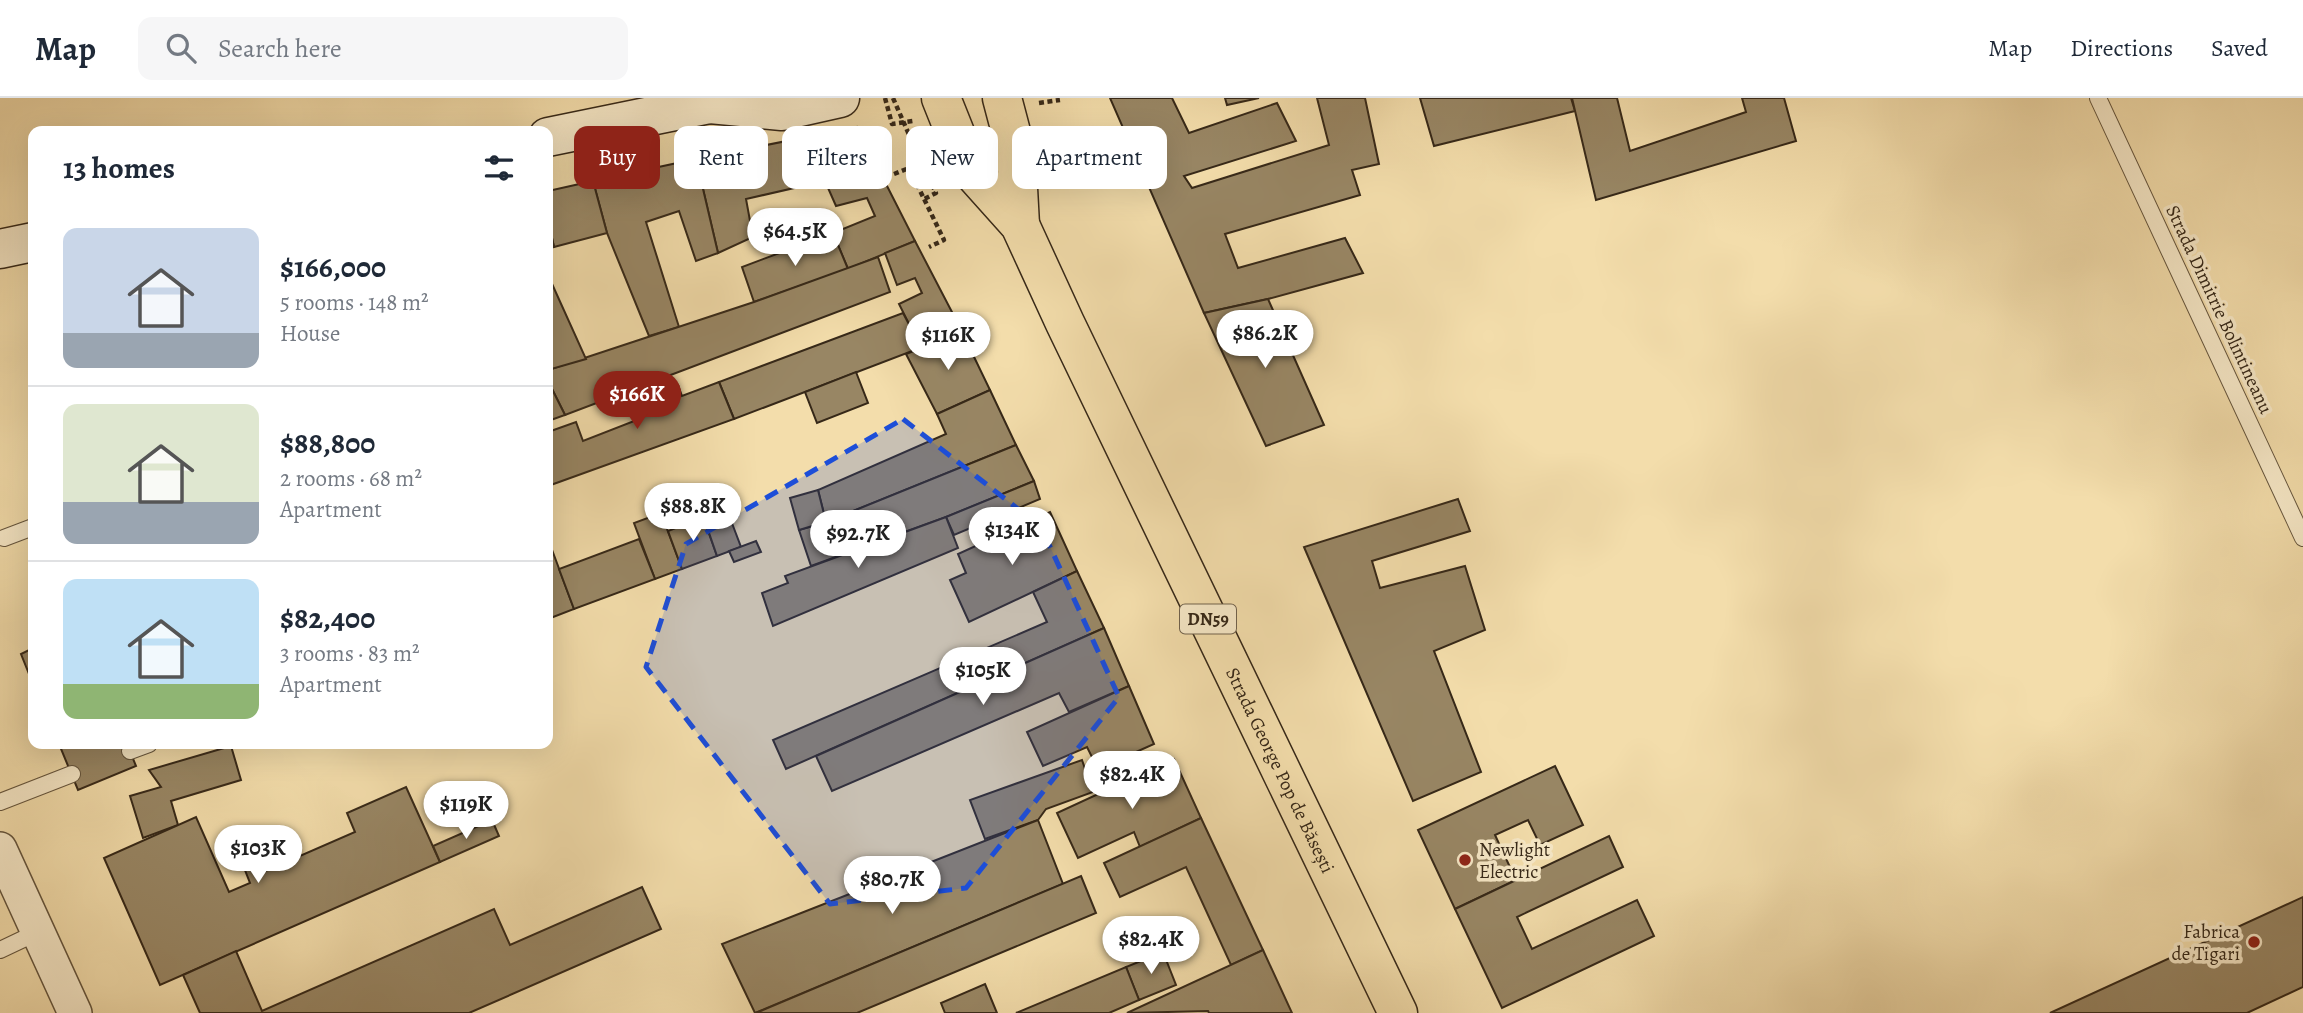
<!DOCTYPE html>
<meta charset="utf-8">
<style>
body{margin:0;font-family:Alegreya,serif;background:#f6f6f7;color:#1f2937;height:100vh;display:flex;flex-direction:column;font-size:26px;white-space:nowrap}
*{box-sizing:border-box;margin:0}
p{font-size:23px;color:#747a83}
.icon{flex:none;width:38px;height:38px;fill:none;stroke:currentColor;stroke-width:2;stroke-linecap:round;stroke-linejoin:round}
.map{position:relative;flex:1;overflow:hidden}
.drawer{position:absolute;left:28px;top:28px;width:525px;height:623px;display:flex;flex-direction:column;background:#fff;border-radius:14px;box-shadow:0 7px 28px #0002}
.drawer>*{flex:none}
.banner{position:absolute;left:574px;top:28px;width:665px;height:63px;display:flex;gap:14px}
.price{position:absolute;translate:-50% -60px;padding:0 16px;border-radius:24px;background:#fff;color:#222;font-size:23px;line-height:46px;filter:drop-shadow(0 2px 4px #0008)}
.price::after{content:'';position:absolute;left:50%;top:42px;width:21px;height:16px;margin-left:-10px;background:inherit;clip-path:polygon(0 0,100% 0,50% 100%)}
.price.selected{background:#8f2418;color:#fff}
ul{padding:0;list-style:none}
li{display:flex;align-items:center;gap:21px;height:175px;padding:0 35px}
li+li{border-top:2px solid #e0e1e3}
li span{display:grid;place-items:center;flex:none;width:196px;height:140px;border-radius:14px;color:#555}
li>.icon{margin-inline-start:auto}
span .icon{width:84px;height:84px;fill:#fffc;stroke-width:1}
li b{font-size:30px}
h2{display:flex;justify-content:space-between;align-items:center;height:84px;padding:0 35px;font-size:30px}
.tag{padding:0 24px;border-radius:14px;background:#fff;box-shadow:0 7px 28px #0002;font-size:24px;line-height:63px}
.tag.selected{background:#8f2418;color:#fff}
header{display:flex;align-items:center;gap:42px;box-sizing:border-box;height:98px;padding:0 35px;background:#fff;border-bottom:2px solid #e0e1e3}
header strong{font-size:33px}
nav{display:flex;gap:38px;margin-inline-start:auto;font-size:24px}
.search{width:490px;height:63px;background:#f6f6f7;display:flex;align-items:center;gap:18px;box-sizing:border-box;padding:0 24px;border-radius:14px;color:#747a83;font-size:26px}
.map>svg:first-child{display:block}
.building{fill:#988664;stroke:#362818;stroke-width:2}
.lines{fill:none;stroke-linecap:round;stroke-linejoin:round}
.service-casing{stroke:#65553d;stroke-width:18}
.minor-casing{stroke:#65553d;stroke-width:36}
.secondary-casing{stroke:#362818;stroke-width:41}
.primary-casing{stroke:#362818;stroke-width:41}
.path{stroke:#362818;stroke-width:4.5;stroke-dasharray:5 3.5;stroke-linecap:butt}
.service{stroke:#f7e9c8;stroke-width:16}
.minor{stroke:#f7e9c8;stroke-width:33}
.secondary{stroke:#f7e9c8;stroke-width:38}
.primary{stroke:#f3ddab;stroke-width:38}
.path-bridge{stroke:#362818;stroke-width:4.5;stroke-dasharray:5 3.5;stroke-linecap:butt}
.marked{fill:#1d4ed8;fill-opacity:0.2;stroke:#1d4ed8;stroke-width:5;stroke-dasharray:14 9;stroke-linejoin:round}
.poi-dot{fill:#8f2418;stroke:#f7e9c8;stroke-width:2.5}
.labels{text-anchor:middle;stroke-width:7;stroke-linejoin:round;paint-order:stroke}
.shield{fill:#f7e9c8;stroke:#70624d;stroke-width:2}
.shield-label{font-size:18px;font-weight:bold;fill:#362818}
.street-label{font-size:19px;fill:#362818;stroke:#f7e9c8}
.poi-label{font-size:19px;fill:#362818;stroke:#f7e9c8;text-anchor:start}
</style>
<header>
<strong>Map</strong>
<div class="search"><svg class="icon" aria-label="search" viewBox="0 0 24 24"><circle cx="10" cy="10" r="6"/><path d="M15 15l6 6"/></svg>Search here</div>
<nav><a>Map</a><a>Directions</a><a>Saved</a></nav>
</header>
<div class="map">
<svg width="2303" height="915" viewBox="0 0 2303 915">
<rect width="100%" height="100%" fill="#f3ddab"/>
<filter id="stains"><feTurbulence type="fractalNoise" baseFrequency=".00286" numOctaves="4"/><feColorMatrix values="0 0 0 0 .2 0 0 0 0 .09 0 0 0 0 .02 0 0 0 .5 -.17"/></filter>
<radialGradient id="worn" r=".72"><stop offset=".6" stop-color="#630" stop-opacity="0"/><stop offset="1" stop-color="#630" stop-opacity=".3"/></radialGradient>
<!-- building -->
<g class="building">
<path d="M1110 0H1172L1189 35 1277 5 1296 43 1184 78 1192 90 1329 47 1317 0H1365L1379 66 1352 72 1360 97 1225 136 1238 170 1345 140 1363 175 1268 201 1204 215Z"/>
<path d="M1225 0H1259L1227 7Z"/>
<path d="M1420 0H1571L1575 13 1434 48Z"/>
<path d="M1572 0H1617L1630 53 1746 14 1742 0H1784L1796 43 1596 102Z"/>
<path d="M857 29 915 143 848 171 833 135 875 118 867 100 836 108 825 83 746 101 753 139 718 155 696 61Z"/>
<path d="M696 61 718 155 696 163 679 113 646 124 679 229 649 238 607 135 593 83Z"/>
<path d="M593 83 607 135 554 149 548 122V93Z"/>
<path d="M548 122 554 149 548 150Z"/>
<path d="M833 135 848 171 754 204 742 169Z"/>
<path d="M915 143 953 216 912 232 899 206 922 195 915 180 897 187 885 155Z"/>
<path d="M878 159 890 194 565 317 548 283V272L754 204Z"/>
<path d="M548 177 586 261 548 272Z"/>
<path d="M1268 201 1324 327 1266 348 1204 215Z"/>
<path d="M903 215 912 232 953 216 962 234 734 321 719 284Z"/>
<path d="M962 234 990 292 937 316 906 256Z"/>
<path d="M856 274 868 305 817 325 805 294Z"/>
<path d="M548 283 565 317 548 323Z"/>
<path d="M719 284 734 321 548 388V355L551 353 548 345V334L576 324 583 343 642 320 635 304 678 287 682 298Z"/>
<path d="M990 292 1016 347 826 424 818 392 946 336 937 316Z"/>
<path d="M1016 347 1034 383 946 419 811 468 799 432 826 424Z"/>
<path d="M1034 383 1040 401 954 437 946 419Z"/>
<path d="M818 392 826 424 799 432 790 400Z"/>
<path d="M1458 401 1470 433 1372 463 1380 490 1465 468 1485 532 1434 553 1481 674 1413 703 1304 449Z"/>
<path d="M1050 414 1077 473 969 524 950 482 966 475 958 456Z"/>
<path d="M661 415 682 471 655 481 634 425Z"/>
<path d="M703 419 717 458 682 471 668 433Z"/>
<path d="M946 419 958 450 773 528 762 495 788 485 785 478Z"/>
<path d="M730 420 741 449 717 458 707 429Z"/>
<path d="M548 441 574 511 548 521Z"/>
<path d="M639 441 655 481 574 511 559 471Z"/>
<path d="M756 443 761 454 734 464 729 453Z"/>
<path d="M1077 473 1104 530 786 671 773 642 1047 524 1033 494Z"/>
<path d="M1104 530 1129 588 1069 614 1059 595 832 693 816 658Z"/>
<path d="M33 550V586L21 556Z"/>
<path d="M1129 588 1154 646 1098 671 1087 649 1043 668 1027 634Z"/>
<path d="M59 646H127L136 668 78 692Z"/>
<path d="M231 648 241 682 171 703 178 727 143 740 130 698 161 689 149 672Z"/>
<path d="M1174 661 1201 720 1140 749 1134 734 1078 760 1057 715Z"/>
<path d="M1082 662 1093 694 1046 711 1038 722 985 741 970 702Z"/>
<path d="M1555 668 1583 727 1540 747 1528 722 1495 737 1516 782 1455 811 1418 732Z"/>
<path d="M406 689 440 764 160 887 104 760 196 719 229 794 250 785 243 767 255 762 261 775 355 734 347 715Z"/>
<path d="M1201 720 1263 852 1231 867 1186 769 1120 799 1104 765Z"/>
<path d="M492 722 499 738 440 764 433 748Z"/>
<path d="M1038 722 1063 786 755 915 722 846Z"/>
<path d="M1609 738 1623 769 1517 819 1532 851 1637 802 1654 838 1502 910 1455 811Z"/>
<path d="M1081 778 1096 815 857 915H756Z"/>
<path d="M642 789 661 831 469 915H200L183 877 236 853 262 913 494 811 510 847Z"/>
<path d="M2303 799V889L2247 915H2050Z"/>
<path d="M1263 852 1292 915H1209L1208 913 1127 915Z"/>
<path d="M1163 854 1176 887 1139 902 1126 869Z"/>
<path d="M1126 869 1139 902 1109 915H1016Z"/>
<path d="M985 886 997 915H945L941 905Z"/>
</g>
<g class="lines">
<!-- service casing -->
<g class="service-casing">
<g id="service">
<path d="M2098 0 2303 440"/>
<path d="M4 440 33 429"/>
<path d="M130 653 149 646"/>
<path d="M0 704 72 676"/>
<path d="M0 852 38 834"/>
</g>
</g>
<!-- minor casing -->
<g class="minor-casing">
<path id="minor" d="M0 751 75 915"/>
</g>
<!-- secondary casing -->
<g class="secondary-casing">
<g id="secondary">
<path d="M710 6 782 13 840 0"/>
<path d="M548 39 710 6 721 0"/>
<path d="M0 151 33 144"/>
</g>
</g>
<!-- primary casing -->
<g class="primary-casing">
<g id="primary">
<path id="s1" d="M941 0 969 70 1020 127 1065 225 1398 915"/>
<path d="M1002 0 1016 53 1020 127"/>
</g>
</g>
<!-- path -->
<g class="path">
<path d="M885 0 892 26 913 23"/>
<path d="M1039 5 1060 2"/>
<path d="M914 48 936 95 924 101"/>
<path d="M894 76 909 70 944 142 929 149"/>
</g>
<!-- service -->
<use href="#service" class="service"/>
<!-- minor -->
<use href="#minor" class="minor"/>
<!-- secondary -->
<use href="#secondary" class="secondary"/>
<!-- primary -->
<use href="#primary" class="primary"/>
<!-- path-bridge -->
<path class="path-bridge" d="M893 0 914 48"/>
</g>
<!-- marked area -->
<path class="marked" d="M903 321 1041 429 1119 599 966 790 830 806 646 569 686 446Z"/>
<!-- markers -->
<g class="poi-dot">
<circle cx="1465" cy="762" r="7"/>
<circle cx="2254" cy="844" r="7"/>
</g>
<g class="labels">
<!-- shield labels -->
<rect class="shield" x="1180" y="506.5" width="56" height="29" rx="5"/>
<g class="shield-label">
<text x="1208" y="527">DN59</text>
</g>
<!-- street labels -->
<g class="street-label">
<text transform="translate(2220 211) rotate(65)" y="7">Strada Dimitrie Bolintineanu</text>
<text dy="7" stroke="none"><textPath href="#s1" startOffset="756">Strada George Pop de Băsești</textPath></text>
</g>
<!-- poi labels -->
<g class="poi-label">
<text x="1479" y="758">Newlight<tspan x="1479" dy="22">Electric</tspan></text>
<text x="2240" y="840" text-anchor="end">Fabrica<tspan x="2240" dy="22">de Tigari</tspan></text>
</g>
</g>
<rect width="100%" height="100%" filter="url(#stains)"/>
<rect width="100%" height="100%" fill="url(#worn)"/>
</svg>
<b class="price" style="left:795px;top:170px">$64.5K</b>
<b class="price" style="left:1265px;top:272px">$86.2K</b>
<b class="price" style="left:948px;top:274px">$116K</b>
<b class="price selected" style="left:637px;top:333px">$166K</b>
<b class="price" style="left:693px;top:445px">$88.8K</b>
<b class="price" style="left:1012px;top:469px">$134K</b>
<b class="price" style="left:858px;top:472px">$92.7K</b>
<b class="price" style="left:983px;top:609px">$105K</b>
<b class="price" style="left:1132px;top:713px">$82.4K</b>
<b class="price" style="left:466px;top:743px">$119K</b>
<b class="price" style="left:258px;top:787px">$103K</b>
<b class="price" style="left:892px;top:818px">$80.7K</b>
<b class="price" style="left:1151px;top:878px">$82.4K</b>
<div class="banner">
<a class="tag selected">Buy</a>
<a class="tag">Rent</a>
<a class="tag">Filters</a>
<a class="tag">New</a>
<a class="tag">Apartment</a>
</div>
<section class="drawer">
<h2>13 homes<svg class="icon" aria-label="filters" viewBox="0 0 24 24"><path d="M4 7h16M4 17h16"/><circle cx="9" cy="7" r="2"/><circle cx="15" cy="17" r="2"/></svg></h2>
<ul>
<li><span style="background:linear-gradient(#c9d6e8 75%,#9aa5b1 0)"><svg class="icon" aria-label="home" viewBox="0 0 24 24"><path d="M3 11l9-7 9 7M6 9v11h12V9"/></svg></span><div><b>$166,000</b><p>5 rooms · 148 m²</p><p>House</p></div></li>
<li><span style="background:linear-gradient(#dfe7d0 70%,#9aa5b1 0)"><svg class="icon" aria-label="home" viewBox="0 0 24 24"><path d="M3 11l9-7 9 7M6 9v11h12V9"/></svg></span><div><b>$88,800</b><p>2 rooms · 68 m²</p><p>Apartment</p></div></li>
<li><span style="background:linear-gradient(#bfe0f5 75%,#8fb573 0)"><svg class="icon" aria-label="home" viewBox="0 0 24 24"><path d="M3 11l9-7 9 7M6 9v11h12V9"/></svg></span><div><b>$82,400</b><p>3 rooms · 83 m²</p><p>Apartment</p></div></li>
</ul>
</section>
</div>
